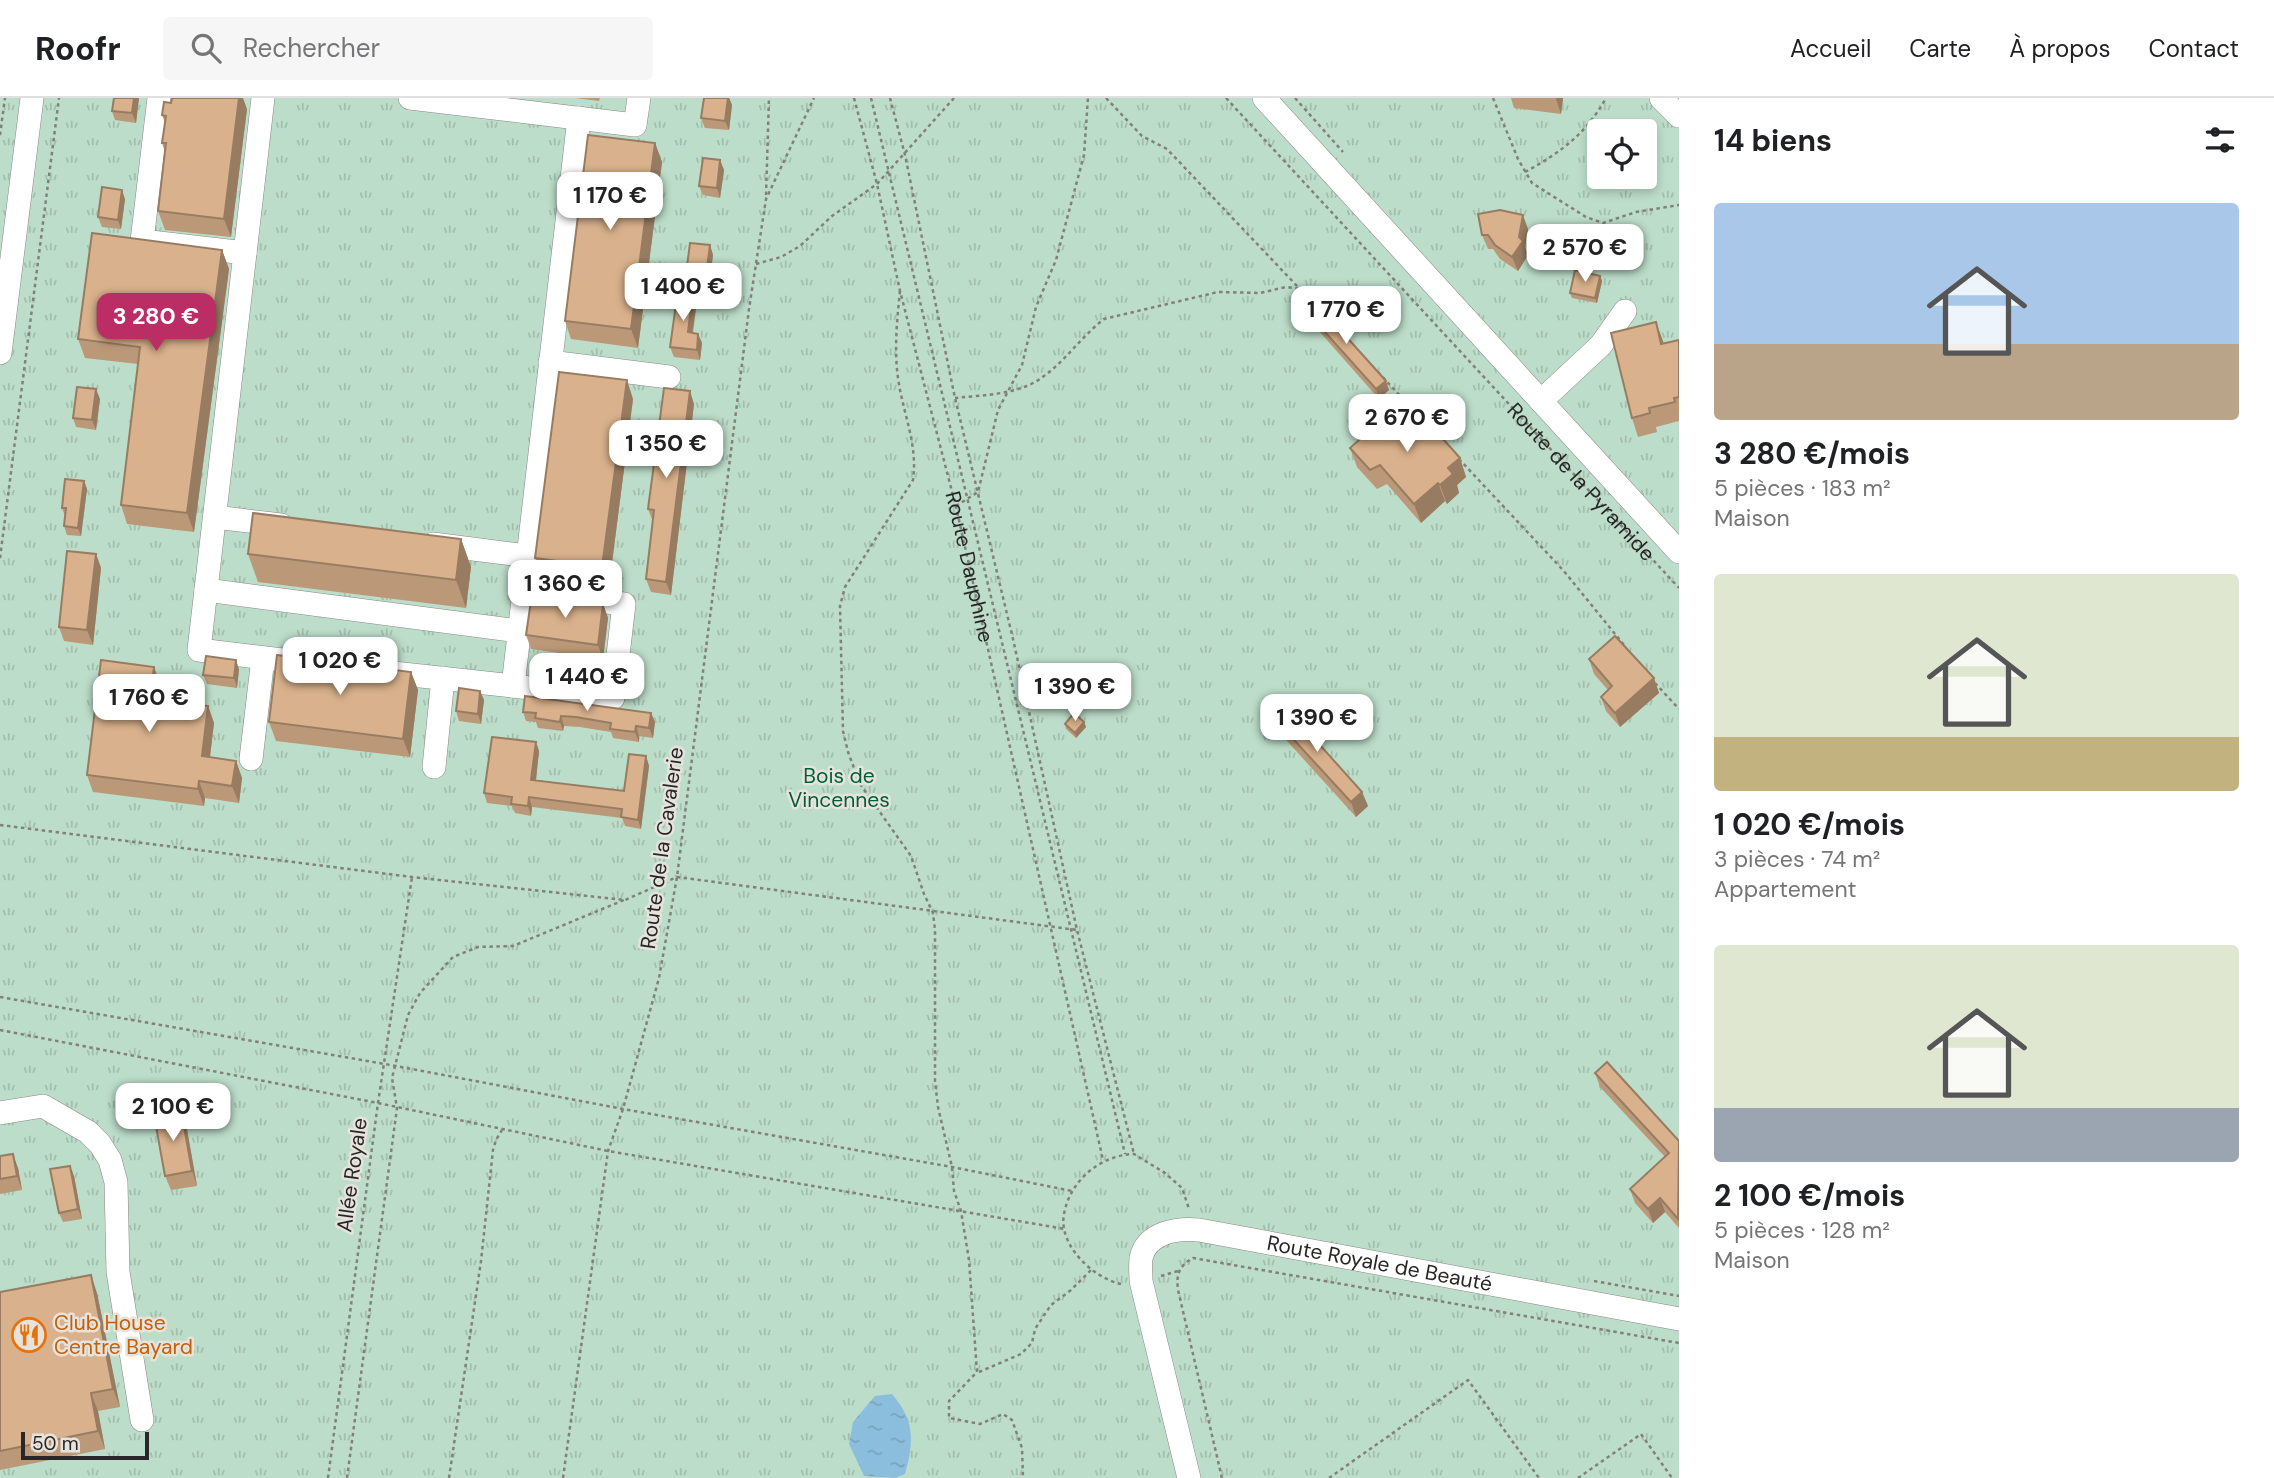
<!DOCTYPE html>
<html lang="fr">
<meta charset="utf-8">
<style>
body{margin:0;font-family:"DM Sans",sans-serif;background:#f6f6f6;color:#202124;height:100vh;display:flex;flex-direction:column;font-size:26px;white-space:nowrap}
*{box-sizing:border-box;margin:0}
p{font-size:23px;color:#757577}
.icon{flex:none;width:38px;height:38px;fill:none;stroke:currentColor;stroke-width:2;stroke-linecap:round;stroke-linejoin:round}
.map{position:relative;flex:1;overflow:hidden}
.details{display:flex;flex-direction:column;background:#fff;width:595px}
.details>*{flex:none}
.buttons{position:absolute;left:1587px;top:21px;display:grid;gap:14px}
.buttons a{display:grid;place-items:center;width:70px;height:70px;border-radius:7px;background:#fff;box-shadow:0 4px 10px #0003;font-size:35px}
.scale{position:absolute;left:21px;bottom:18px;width:128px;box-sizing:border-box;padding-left:7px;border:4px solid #292725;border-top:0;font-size:19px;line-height:24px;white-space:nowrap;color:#292725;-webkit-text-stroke:5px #e6e3dd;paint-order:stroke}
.price{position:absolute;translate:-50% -60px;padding:0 16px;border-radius:14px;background:#fff;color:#222;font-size:23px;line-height:46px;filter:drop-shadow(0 2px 4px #0008)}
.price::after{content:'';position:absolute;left:50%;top:42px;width:21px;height:16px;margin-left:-10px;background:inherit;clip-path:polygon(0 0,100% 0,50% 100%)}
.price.on{background:#ba2e65;color:#fff}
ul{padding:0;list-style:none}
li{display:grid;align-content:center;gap:14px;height:371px;padding:0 35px}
li span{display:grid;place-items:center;height:217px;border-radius:7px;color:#555}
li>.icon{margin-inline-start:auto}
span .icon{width:126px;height:126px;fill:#fffc;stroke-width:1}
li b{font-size:30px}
h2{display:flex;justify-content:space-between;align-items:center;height:84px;padding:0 35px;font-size:30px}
header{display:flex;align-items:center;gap:42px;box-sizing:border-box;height:98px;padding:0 35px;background:#fff;border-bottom:2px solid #e0e0e0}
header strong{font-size:33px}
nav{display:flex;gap:38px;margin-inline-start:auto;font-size:24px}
.search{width:490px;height:63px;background:#f6f6f6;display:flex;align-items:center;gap:18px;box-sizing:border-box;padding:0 24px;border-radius:7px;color:#757577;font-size:26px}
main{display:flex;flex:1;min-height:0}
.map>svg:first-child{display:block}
.park{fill:url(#park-tufts);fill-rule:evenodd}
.water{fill:url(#water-ripples)}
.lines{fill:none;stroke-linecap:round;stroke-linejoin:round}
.minor-casing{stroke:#8b8883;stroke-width:24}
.path{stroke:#82807c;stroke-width:2.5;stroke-dasharray:3.5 3.5;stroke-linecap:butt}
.minor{stroke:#fff;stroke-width:23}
.wall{fill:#bb9878}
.shaded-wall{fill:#987c62}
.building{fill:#d9b18c;stroke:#987c62;stroke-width:2}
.labels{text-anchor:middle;stroke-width:5;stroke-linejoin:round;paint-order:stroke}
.street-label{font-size:21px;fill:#292725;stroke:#e6e3dd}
.park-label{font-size:21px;fill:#005e39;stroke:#e6e3dd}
.food-label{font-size:21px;fill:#c56008;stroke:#e6e3dd;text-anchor:start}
</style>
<header>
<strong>Roofr</strong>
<div class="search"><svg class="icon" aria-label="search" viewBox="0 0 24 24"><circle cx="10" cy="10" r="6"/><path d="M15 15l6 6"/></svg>Rechercher</div>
<nav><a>Accueil</a><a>Carte</a><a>À propos</a><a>Contact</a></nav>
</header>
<main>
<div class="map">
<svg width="1679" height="1380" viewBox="0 0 1679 1380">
<defs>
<pattern id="park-tufts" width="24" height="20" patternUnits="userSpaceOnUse" patternTransform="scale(1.75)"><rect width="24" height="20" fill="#bcddc9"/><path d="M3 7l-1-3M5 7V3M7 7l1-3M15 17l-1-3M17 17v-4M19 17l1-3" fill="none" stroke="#a2beac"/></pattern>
<pattern id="water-ripples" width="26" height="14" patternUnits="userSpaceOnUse" patternTransform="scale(1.75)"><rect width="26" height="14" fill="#8bbedc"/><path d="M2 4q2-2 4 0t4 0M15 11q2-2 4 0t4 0" fill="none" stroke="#78a3bd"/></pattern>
</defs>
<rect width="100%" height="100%" fill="#e6e3dd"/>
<!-- park -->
<path class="park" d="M0 0H1679V1380H0ZM1600 33H1645V79H1600Z"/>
<!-- water -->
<path class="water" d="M892 1296C915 1323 914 1343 905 1376L895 1380 864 1378 849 1346 853 1324 875 1298Z"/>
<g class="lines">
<!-- minor casing -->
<g class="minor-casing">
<g id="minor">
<path d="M159 0 142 143 245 155"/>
<path d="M263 0 199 552 308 565"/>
<path d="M410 0 635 27 639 0"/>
<path d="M1264 0 1679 454"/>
<path d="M1661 0 1679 18"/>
<path d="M0 255 32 0"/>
<path d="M550 264 669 279"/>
<path d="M1541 303 1601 247 1625 213"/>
<path d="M215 419 281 427"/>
<path d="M433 446 528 458"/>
<path d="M206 492 519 533"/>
<path d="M384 574 513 588 579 20"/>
<path d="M513 588 613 600 624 506 524 494"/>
<path d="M251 661 263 560"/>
<path d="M434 669 443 580"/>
<path d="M0 1015 43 1008 88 1034 100 1046 110 1062 116 1084 118 1174 142 1322"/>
<path id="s3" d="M1189 1380 1141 1183C1141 1176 1140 1167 1141 1160 1147 1134 1177 1130 1199 1132L1679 1221"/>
</g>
</g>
<!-- path -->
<g class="path">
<path id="s1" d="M854 0 877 86 900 193 956 409 1103 1062"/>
<path d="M871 0 1125 1056"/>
<path d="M890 0 905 57 955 300 1013 541 1077 832 1134 1056"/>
<path d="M1106 0 1142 38 1167 51 1316 208"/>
<path id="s2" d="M1226 0 1679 490"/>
<path d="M1295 0 1343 54"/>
<path d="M1493 0 1518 61 1532 85 1586 119 1603 125 1636 114 1679 107"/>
<path d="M0 37 5 0"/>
<path d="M1525 74C1560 55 1586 36 1606 0"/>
<path d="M766 97 769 0"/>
<path d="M756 166 781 159 800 148 832 118 877 86 954 0"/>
<path d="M900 193C897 222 894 251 898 280 903 316 918 346 913 382L845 489 840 508 843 633 848 654 860 686 911 758 924 796 933 815 935 832V983L938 1009 952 1069 954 1093 961 1113 969 1162 977 1274 949 1303V1320L980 1326 1003 1316 1012 1322 1022 1350 1023 1380"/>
<path d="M1378 274 1426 326"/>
<path d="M955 300C983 297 1020 297 1044 278 1066 262 1082 238 1104 221L1218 194 1260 195 1286 189 1301 191"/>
<path d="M1459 361 1563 472 1624 547"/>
<path d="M956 408 978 394 998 312 1022 267 1036 209 1056 162 1084 57 1088 0"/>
<path d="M0 460 59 0"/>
<path d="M1655 585 1679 611"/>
<path d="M0 727 412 779 625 802 677 779 1077 832"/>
<path d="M0 899 396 968 623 1011 952 1069 1072 1093"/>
<path d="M0 932 378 1005 608 1053 1065 1131"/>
<path d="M1161 1178 1178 1173"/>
<path d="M1594 1183 1679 1198"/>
<path d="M1121 1186C1093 1180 1058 1147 1064 1116 1070 1082 1101 1057 1134 1056L1165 1075 1182 1090 1189 1111"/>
<path d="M979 1274 1021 1256 1032 1245 1035 1231 1051 1207 1071 1192 1091 1172"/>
<path d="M328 1380 378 1005 412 779"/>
<path d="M347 1380 397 1010 392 980 408 917 420 895 453 859 478 849 513 848 624 802"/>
<path d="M449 1380 481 1163 493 1052 496 1042 502 1032"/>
<path d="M563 1380 608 1053 623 1011 659 880 677 779 749 211 766 101 814 0"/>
<path d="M1222 1380 1178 1192C1176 1176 1179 1168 1193 1160L1679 1245"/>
<path d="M1329 1380 1468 1282 1539 1380"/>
<path d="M1578 1380 1641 1336 1672 1380"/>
</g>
<!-- minor -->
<use href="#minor" class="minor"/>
</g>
<!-- wall -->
<g class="wall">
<path d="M114 0H139L136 25 115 22 112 13Z"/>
<path d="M575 0H600L599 3Z"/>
<path d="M704 0H729L732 7 729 32 705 30 701 20Z"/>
<path d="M1511 0H1563L1561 16 1514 10Z"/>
<path d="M171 5 247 11 231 139 165 132 158 113 165 54 162 45 165 25 162 17Z"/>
<path d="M655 45 662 64 638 250 571 241 565 223Z"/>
<path d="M720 62 724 72 720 100 703 97 699 88Z"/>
<path d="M125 101 121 131 102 129 98 119Z"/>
<path d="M1528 131 1525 149 1528 157 1518 173 1500 161 1493 151H1488L1482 137Z"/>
<path d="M710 147 713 157 709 188 690 186 686 176Z"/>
<path d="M222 152 229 171 194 434 127 426 121 407 138 266 85 260 78 241Z"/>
<path d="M1600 178 1602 183 1597 205 1572 200 1570 195Z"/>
<path d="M697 203 693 235 698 236 702 245 700 262 674 259 670 249Z"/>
<path d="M1307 214 1386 283 1389 292 1379 301 1311 224Z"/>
<path d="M1679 242V323L1656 329 1657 334 1638 339 1632 320 1663 246Z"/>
<path d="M100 301 96 332 76 329 73 320Z"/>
<path d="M633 301 609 488 542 479 535 460Z"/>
<path d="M694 306 671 497 651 494 646 481 653 424 648 411Z"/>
<path d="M1417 332 1460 360 1466 379 1457 387 1459 395 1447 406 1445 403 1421 425 1387 386 1377 391 1357 369 1350 350Z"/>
<path d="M84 383 87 391 81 438 67 437 64 428 65 418 62 410Z"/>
<path d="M461 441 471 469 466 510 258 484 248 456Z"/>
<path d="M96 456 101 470 93 547 64 543 59 529Z"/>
<path d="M603 506 608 520 603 561 531 551 526 537Z"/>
<path d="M1589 561 1654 580 1659 595 1620 629 1606 613 1601 599 1608 592 1594 576Z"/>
<path d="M239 571 237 590 207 586 203 577Z"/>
<path d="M411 574 418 592 410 659 276 643 269 624Z"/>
<path d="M160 585 158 602 208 608 214 625 210 659 236 663 242 680 239 705 205 700 204 708 93 694 87 677Z"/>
<path d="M480 593 484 602 481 626 459 623 456 613Z"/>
<path d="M523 614 651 615 655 624 653 640 639 638V644L613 640 611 634 580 629 564 628 563 633 538 630 536 624 526 623Z"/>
<path d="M1273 619 1362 694 1368 708 1356 719 1278 633Z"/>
<path d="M1084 624 1086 629 1076 640 1066 631 1065 626Z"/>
<path d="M536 644 539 653 536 682 624 693 646 658 649 668 641 731 625 728 622 720 532 709 531 718 515 715 512 708 487 705 484 695Z"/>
<path d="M1595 975 1679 1043V1130L1665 1114 1653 1125 1635 1105 1630 1091 1665 1059 1600 989Z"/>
<path d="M186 1026 197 1088 171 1092 165 1078Z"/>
<path d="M0 1058 18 1070 22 1092 0 1096Z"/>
<path d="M74 1078 82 1121 63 1124 59 1115Z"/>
<path d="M0 1194 97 1195 120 1309 98 1313 105 1351 0 1372Z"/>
</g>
<!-- shaded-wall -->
<g class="shaded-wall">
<path d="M134 0H139L136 25 132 15Z"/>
<path d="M239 0H243L247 11 231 139 224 121Z"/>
<path d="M728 0H729L732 7 729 32 725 23Z"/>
<path d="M1556 0H1563L1561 16 1556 1Z"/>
<path d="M655 45 662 64 638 250 631 231Z"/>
<path d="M720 62 724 72 720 100 717 90Z"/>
<path d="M122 92 125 101 121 131 118 122Z"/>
<path d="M1523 117 1528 131 1525 149 1528 157 1518 173 1512 159 1519 139Z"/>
<path d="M710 147 713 157 709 188 706 178Z"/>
<path d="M222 152 229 171 194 434 187 415Z"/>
<path d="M1600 178 1602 183 1597 205 1595 200Z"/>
<path d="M693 193 697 203 691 244 688 234Z"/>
<path d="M1656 224 1663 243 1668 265 1661 246Z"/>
<path d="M698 236 702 245 700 262 697 252Z"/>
<path d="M627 282 633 301 609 488 602 469Z"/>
<path d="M1386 283 1389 292 1379 301 1376 291Z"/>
<path d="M96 291 100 301 96 332 92 322Z"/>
<path d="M690 293 694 306 671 497 666 484Z"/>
<path d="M1460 360 1466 379 1457 387 1459 395 1447 406 1440 387 1448 370Z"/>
<path d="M84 383 87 391 81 438 78 430Z"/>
<path d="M1438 385 1445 403 1421 425 1414 406Z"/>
<path d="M461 441 471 469 466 510 456 482Z"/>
<path d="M96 456 101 470 93 547 87 532Z"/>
<path d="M603 506 608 520 603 561 598 547Z"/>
<path d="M236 562 239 571 237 590 234 580Z"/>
<path d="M154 569 160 585 156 618 150 601Z"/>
<path d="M411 574 418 592 410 659 403 641Z"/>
<path d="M1654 580 1659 595 1620 629 1615 615Z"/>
<path d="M480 593 484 602 481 626 478 616Z"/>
<path d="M208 608 214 625 208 675 202 658Z"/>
<path d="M651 615 655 624 653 640 649 630Z"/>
<path d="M561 618 564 628 563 633 560 624Z"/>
<path d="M1084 624 1086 629 1076 640 1075 635Z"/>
<path d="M636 628 639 638V644L635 634Z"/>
<path d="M536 644 539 653 535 691 531 682Z"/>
<path d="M646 658 649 668 641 731 638 722Z"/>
<path d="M236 663 242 680 239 705 232 688Z"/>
<path d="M199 683 205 700 204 708 198 691Z"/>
<path d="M1362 694 1368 708 1356 719 1351 704Z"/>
<path d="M529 699 532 709 531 718 528 708Z"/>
<path d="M181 1012 186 1026 197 1088 192 1073Z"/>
<path d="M13 1056 18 1070 22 1092 17 1078Z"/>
<path d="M70 1068 74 1078 82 1121 78 1111Z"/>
<path d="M1660 1100 1665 1114 1653 1125 1648 1111Z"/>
<path d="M91 1177 97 1195 120 1309 113 1291Z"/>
<path d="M91 1295 98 1313 105 1351 98 1333Z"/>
</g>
<!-- building -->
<g class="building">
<path d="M114 0H134L132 15 112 13Z"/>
<path d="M172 0H239L224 121 158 113 166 45H162L166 18 162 17 164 4 171 5Z"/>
<path d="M704 0H728L725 23 701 20Z"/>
<path d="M588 37 655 45 631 231 565 223Z"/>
<path d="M703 60 720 62 717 90 699 88Z"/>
<path d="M102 89 122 92 118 122 98 119Z"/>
<path d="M1500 112 1523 117 1519 139 1523 143 1512 159 1495 147 1488 137H1482L1478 116Z"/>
<path d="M92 135 222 152 187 415 121 407 140 249 78 241Z"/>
<path d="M690 145 710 147 706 178 686 176Z"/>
<path d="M1575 172 1600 178 1595 200 1570 195Z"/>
<path d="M678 192 693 193 688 234 698 236 697 252 670 249Z"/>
<path d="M1317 206 1386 283 1376 291 1307 214Z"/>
<path d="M1656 224 1661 246 1679 242V299L1674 300 1675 304 1649 310 1650 315 1632 320 1611 235Z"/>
<path d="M559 274 627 282 602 469 535 460Z"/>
<path d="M77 289 96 291 92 322 73 320Z"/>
<path d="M664 290 690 293 666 484 646 481 654 412 648 411Z"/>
<path d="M1396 309 1417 332 1427 323 1460 360 1448 370 1453 376 1440 387 1438 385 1414 406 1380 367 1370 372 1350 350Z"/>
<path d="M65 381 84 383 78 430 64 428 66 410H62Z"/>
<path d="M253 415 461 441 456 482 248 456Z"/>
<path d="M67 453 96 456 87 532 59 529Z"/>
<path d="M532 496 603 506 598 547 526 537Z"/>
<path d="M1615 538 1654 580 1615 615 1601 599 1612 588 1589 561Z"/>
<path d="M277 557 411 574 403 641 269 624Z"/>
<path d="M206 558 236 562 234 580 203 577Z"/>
<path d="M101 562 154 569 150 601 208 608 202 658 236 663 232 688 199 683 198 691 87 677Z"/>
<path d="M459 590 480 593 478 616 456 613Z"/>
<path d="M525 598 651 615 649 630 636 628 635 634 610 631 611 625 576 619 561 618 560 624 535 620 536 615 523 614Z"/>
<path d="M1285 608 1362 694 1351 704 1273 619Z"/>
<path d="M1074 615 1084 624 1075 635 1065 626Z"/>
<path d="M492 639 536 644 531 682 624 693 629 656 646 658 638 722 621 719 622 711 529 699 528 708 511 706 512 699 484 695Z"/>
<path d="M1607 964 1679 1043 1678 1121 1660 1100 1648 1111 1630 1091 1669 1055 1595 975Z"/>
<path d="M181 1012 192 1073 165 1078 154 1017Z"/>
<path d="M13 1056 17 1078 0 1081V1058Z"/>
<path d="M70 1068 78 1111 59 1115 50 1071Z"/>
<path d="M91 1177 113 1291 91 1295 98 1333 0 1353V1194Z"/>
</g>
<!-- icons -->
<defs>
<g id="restaurant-ring" transform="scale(1.75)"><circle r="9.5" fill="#e6e3dd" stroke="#e8710a" stroke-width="1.5"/><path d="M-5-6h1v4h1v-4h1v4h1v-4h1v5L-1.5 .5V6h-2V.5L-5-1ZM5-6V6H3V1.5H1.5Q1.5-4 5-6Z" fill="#e8710a"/></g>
</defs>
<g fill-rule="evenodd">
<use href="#restaurant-ring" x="29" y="1237"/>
</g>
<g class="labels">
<!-- street labels -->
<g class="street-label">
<text dy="7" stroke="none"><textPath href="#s2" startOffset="523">Route de la Pyramide</textPath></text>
<text dy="7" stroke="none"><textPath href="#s1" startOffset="483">Route Dauphine</textPath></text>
<text transform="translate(662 750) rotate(-82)" y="7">Route de la Cavalerie</text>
<text transform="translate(352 1077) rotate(-82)" y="7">Allée Royale</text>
<text dy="7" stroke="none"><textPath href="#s3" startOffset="480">Route Royale de Beauté</textPath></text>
</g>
<!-- park labels -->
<g class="park-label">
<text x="839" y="685">Bois de<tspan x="839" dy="24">Vincennes</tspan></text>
</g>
<!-- food labels -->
<g class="food-label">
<text x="54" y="1232">Club House<tspan x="54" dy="24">Centre Bayard</tspan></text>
</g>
</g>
</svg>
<div class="buttons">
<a><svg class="icon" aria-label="locate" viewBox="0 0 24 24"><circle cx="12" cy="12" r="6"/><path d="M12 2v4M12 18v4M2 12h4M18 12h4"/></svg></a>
</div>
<div class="scale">50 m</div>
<b class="price" style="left:610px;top:134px">1 170 €</b>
<b class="price" style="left:1585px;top:186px">2 570 €</b>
<b class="price" style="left:683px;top:225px">1 400 €</b>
<b class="price" style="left:1346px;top:248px">1 770 €</b>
<b class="price on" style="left:156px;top:255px">3 280 €</b>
<b class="price" style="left:1407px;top:356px">2 670 €</b>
<b class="price" style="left:666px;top:382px">1 350 €</b>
<b class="price" style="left:565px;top:522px">1 360 €</b>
<b class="price" style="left:340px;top:599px">1 020 €</b>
<b class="price" style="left:587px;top:615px">1 440 €</b>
<b class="price" style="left:1075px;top:625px">1 390 €</b>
<b class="price" style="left:149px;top:636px">1 760 €</b>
<b class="price" style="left:1317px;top:656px">1 390 €</b>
<b class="price" style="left:173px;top:1045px">2 100 €</b>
</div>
<section class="details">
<h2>14 biens<svg class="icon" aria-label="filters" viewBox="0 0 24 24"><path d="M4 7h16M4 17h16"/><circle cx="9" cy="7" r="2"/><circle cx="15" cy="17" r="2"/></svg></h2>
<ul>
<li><span style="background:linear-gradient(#a9c7e8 65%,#b9a48a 0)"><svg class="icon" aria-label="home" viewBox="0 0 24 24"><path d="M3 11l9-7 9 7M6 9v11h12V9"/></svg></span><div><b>3 280 €/mois</b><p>5 pièces · 183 m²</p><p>Maison</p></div></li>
<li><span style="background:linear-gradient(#dfe7d0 75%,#c2b280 0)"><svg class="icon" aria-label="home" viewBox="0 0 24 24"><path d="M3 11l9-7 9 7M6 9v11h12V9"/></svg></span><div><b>1 020 €/mois</b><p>3 pièces · 74 m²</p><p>Appartement</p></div></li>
<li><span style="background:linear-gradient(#dfe7d0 75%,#9aa5b1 0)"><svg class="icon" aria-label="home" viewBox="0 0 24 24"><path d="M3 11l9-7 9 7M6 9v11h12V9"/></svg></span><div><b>2 100 €/mois</b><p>5 pièces · 128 m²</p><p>Maison</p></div></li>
</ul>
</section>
</main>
